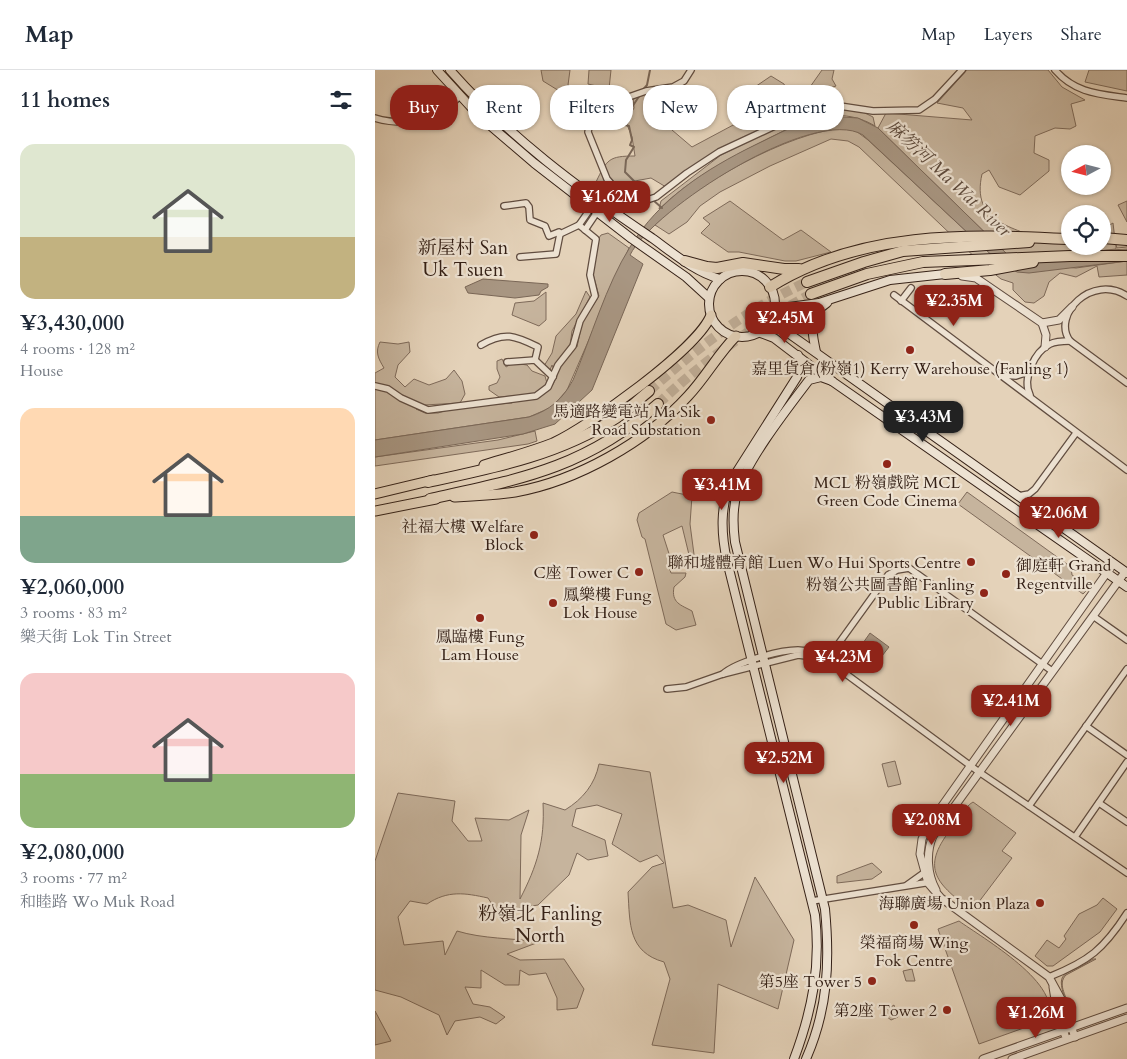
<!DOCTYPE html>
<meta charset="utf-8">
<style>
body{margin:0;font-family:Cardo,"Noto Serif SC",serif;background:#f2f2f3;color:#1f2937;height:100vh;display:flex;flex-direction:column;font-size:19px;white-space:nowrap}
*{box-sizing:border-box;margin:0}
p{font-size:16px;color:#747a83}
.icon{flex:none;width:28px;height:28px;fill:none;stroke:currentColor;stroke-width:2;stroke-linecap:round;stroke-linejoin:round}
.map{position:relative;flex:1;overflow:hidden}
.side{display:flex;flex-direction:column;background:#fff;width:375px}
.side>*{flex:none}
.top-card{position:absolute;left:15px;top:15px;width:475px;height:45px;display:flex;gap:10px}
.needle{width:32px;rotate:263deg}
.controls{position:absolute;left:686px;top:75px;display:grid;gap:10px}
.controls a{display:grid;place-items:center;width:50px;height:50px;border-radius:50%;background:#fff;box-shadow:0 1px 4px #0004;font-size:25px}
.price{position:absolute;translate:-50% -42px;padding:0 11px;border-radius:10px;background:#8f2418;color:#fff;font-size:16px;line-height:32px;filter:drop-shadow(0 1px 2px #0008)}
.price::after{content:'';position:absolute;left:50%;top:30px;width:15px;height:11px;margin-left:-8px;background:inherit;clip-path:polygon(0 0,100% 0,50% 100%)}
.price.current{background:#222;color:#fff}
ul{padding:0;list-style:none}
li{display:grid;align-content:center;gap:10px;height:265px;padding:0 20px}
li span{display:grid;place-items:center;height:155px;border-radius:15px;color:#555}
li>.icon{margin-inline-start:auto}
span .icon{width:90px;height:90px;fill:#fffc;stroke-width:1}
li b{font-size:21px}
h2{display:flex;justify-content:space-between;align-items:center;height:60px;padding:0 20px;font-size:21px}
.chip{padding:0 18px;border-radius:20px;background:#fff;box-shadow:0 1px 4px #0004;font-size:18px;line-height:45px}
.chip.current{background:#8f2418;color:#fff}
header{display:flex;align-items:center;gap:30px;box-sizing:border-box;height:70px;padding:0 25px;background:#fff;border-bottom:1px solid #e0e1e3}
header strong{font-size:24px}
nav{display:flex;gap:28px;margin-inline-start:auto;font-size:18px}
main{display:flex;flex:1;min-height:0}
.map>svg:first-child{display:block}
.green{fill:#c6b49d;stroke:#7e6a5a}
.water{fill:#a89682;stroke:#7a6757}
.lines{fill:none;stroke-linecap:round;stroke-linejoin:round}
.stream{stroke:#7a6757;stroke-width:2}
.motorway-tunnel{stroke:#c1af99;stroke-width:10;stroke-dasharray:10 5;stroke-linecap:butt}
.minor-casing{stroke:#614d40;stroke-width:8}
.tertiary-casing{stroke:#614d40;stroke-width:9}
.secondary-casing{stroke:#352117;stroke-width:10}
.primary-casing{stroke:#352117;stroke-width:11}
.motorway-casing{stroke:#352117;stroke-width:12}
.minor{stroke:#ede2d2;stroke-width:5.5}
.tertiary{stroke:#ede2d2;stroke-width:7}
.secondary{stroke:#ede2d2;stroke-width:8}
.primary{stroke:#e4d2b9;stroke-width:9}
.motorway{stroke:#e4d2b9;stroke-width:10}
.poi-dot{fill:#8f2418;stroke:#ede2d2;stroke-width:2}
.labels{text-anchor:middle;stroke-width:4.5;stroke-linejoin:round;paint-order:stroke}
.poi-label{font-size:16px;fill:#352117;stroke:#ede2d2;text-anchor:end}
.water-label{font-size:18px;font-style:italic;fill:#5d4a3c;stroke:#ede2d2}
.quarter-label{font-size:19px;fill:#352117;stroke:#ede2d2}
</style>
<header>
<strong>Map</strong>
<nav><a>Map</a><a>Layers</a><a>Share</a></nav>
</header>
<main>
<section class="side">
<h2>11 homes<svg class="icon" aria-label="filters" viewBox="0 0 24 24"><path d="M4 7h16M4 17h16"/><circle cx="9" cy="7" r="2"/><circle cx="15" cy="17" r="2"/></svg></h2>
<ul>
<li><span style="background:linear-gradient(#dfe7d0 60%,#c2b280 0)"><svg class="icon" aria-label="home" viewBox="0 0 24 24"><path d="M3 11l9-7 9 7M6 9v11h12V9"/></svg></span><div><b>¥3,430,000</b><p>4 rooms · 128 m²</p><p>House</p></div></li>
<li><span style="background:linear-gradient(#ffd9b3 70%,#7fa58c 0)"><svg class="icon" aria-label="home" viewBox="0 0 24 24"><path d="M3 11l9-7 9 7M6 9v11h12V9"/></svg></span><div><b>¥2,060,000</b><p>3 rooms · 83 m²</p><p>樂天街 Lok Tin Street</p></div></li>
<li><span style="background:linear-gradient(#f6c9c9 65%,#8fb573 0)"><svg class="icon" aria-label="home" viewBox="0 0 24 24"><path d="M3 11l9-7 9 7M6 9v11h12V9"/></svg></span><div><b>¥2,080,000</b><p>3 rooms · 77 m²</p><p>和睦路 Wo Muk Road</p></div></li>
</ul>
</section>
<div class="map">
<svg width="752" height="989" viewBox="0 0 752 989">
<rect width="100%" height="100%" fill="#e4d2b9"/>
<filter id="stains"><feTurbulence type="fractalNoise" baseFrequency=".004" numOctaves="4"/><feColorMatrix values="0 0 0 0 .2 0 0 0 0 .09 0 0 0 0 .02 0 0 0 .5 -.17"/></filter>
<radialGradient id="worn" r=".72"><stop offset=".6" stop-color="#630" stop-opacity="0"/><stop offset="1" stop-color="#630" stop-opacity=".3"/></radialGradient>
<!-- green -->
<g class="green">
<path d="M166 0H195L193 15 209 27 207 35 168 11Z"/>
<path d="M214 0H236L234 19 213 14Z"/>
<path d="M447 0H459L457 9 461 16 437 24 435 17Z"/>
<path d="M592 0H673L687 17 710 30 696 34 701 56 695 59 680 58 660 66 659 83 674 90V101L645 125 624 117 614 100 607 104C596 153 637 156 672 172L689 163 695 162V176H728V159L738 153 740 170 752 167V177L742 178 741 175V179L681 186H634L503 58 511 43 597 50 588 38 562 33Z"/>
<path d="M714 0H752V21L710 12Z"/>
<path d="M396 6 409 14 413 23 426 19 432 25 430 42 443 39 480 38 498 47 500 56C482 45 461 43 441 48 425 52 409 61 394 68 355 88 316 108 284 139L286 131 346 85 403 56 343 83 291 117 276 108 249 113 265 126H274L267 129 262 142 240 123 221 112C232 89 234 86 260 86L257 67 251 52 259 38 258 27 291 18 298 30H305L297 60 317 77 390 38 375 34 373 29 376 27 374 21Z"/>
<path d="M470 58 481 61 493 70 623 191 701 198 752 191V205L724 207 722 196 701 207 685 203 674 212 669 226 659 233 650 232 638 220V213L626 209 607 194 484 77 473 71 456 69 395 96 345 122 325 136 312 152 294 164 280 155C317 116 415 61 470 58Z"/>
<path d="M355 131 408 170 426 160 456 182 421 191H410L364 182H353L326 163 335 154 328 148Z"/>
<path d="M752 131V152L743 135Z"/>
<path d="M233 163 254 178 192 320 177 337 154 347 0 370V303L9 298C3 288 0 282 5 272L23 274 34 272 35 282 23 295 20 307 30 317 39 309 54 315 71 309 79 300 87 311 90 324 85 333 49 335 41 339 50 343H63L82 337 137 333 140 328 137 326 124 327 114 320V316L122 313 125 307 122 299V291L127 289 131 297 138 293 152 295 157 301 170 306 173 317 177 316 182 306 177 295 175 300 171 301 169 296 177 283 181 266 201 244 211 221 215 227 197 261 195 276 202 277 207 253 224 226 218 204 224 168 226 165Z"/>
<path d="M171 222V250L164 256 137 245 140 233 159 231Z"/>
<path d="M160 361 162 371 153 374 0 396V387L123 370Z"/>
<path d="M297 422 317 426 315 454 320 492 316 493 307 456 288 465 297 493 294 497 296 503H311L310 507 299 517C296 533 306 535 317 541L321 555 301 560 291 554 270 469 267 467 262 450 264 443Z"/>
<path d="M592 422 696 497 697 505 707 512 711 521 708 524 583 434Z"/>
<path d="M520 691 526 714 513 717 507 694Z"/>
<path d="M224 694 275 702 298 838 313 835 351 850 356 877 380 807 419 870 403 939 343 914 339 983 277 975 295 909 289 892C253 882 255 854 253 822L277 797 289 793 282 785 265 792 237 774 247 744 222 735 201 739 197 756 230 770 233 786 213 790 202 783 194 805 163 835 122 842 113 828C90 823 73 820 52 834L35 831 23 847 29 875 68 871 70 885 82 861C108 869 137 868 164 872L132 884 145 890 189 889 209 919 202 938 182 940V928L171 903 154 905 145 900 144 915H130L106 900V918L90 917 98 934 115 937 130 947 121 954 105 947 80 951 72 965 64 945 26 927 0 920V791L23 723 80 731 77 751 93 771H107L100 748 134 750 154 740 146 765 145 829C162 796 170 771 168 733L190 740C208 729 220 714 224 694Z"/>
<path d="M598 732 641 763 627 781 637 788 597 841C563 814 544 800 576 759 583 751 589 737 598 732Z"/>
<path d="M497 793 507 802 497 809 462 813V806Z"/>
<path d="M728 828 742 839 725 862 678 896H672L660 886 672 870 684 878 691 869 689 866 704 844 722 835Z"/>
<path d="M584 851C606 867 692 916 671 950L604 974 563 859Z"/>
<path d="M718 889H721L691 905C681 915 694 928 693 938 678 896 689 909 718 889Z"/>
<path d="M537 899 540 911H531L528 901Z"/>
<path d="M519 935 523 947 516 950 511 946V940Z"/>
<path d="M0 941 16 971 0 975Z"/>
</g>
<!-- water -->
<g class="water">
<path d="M454 46 483 48 503 58 634 186 752 179V191L654 203 642 202 623 191 488 65C439 35 278 139 255 185L268 194 217 320 180 354 148 364 0 387V370L154 347C175 340 187 330 198 310 216 268 231 215 255 177 284 129 331 99 380 75 404 64 428 49 454 46Z"/>
<path d="M108 209 173 214V217L166 221 164 225 140 228 93 223 90 217Z"/>
<path d="M495 563 514 577 507 586 488 573Z"/>
</g>
<g class="lines">
<!-- stream -->
<g class="stream">
<path d="M267 21 272 15 275 0"/>
<path d="M265 25 253 43 250 55 254 56 257 70 255 75 259 77 251 90 250 102 275 127"/>
<path d="M278 130 287 138"/>
</g>
<!-- motorway-tunnel -->
<g class="motorway-tunnel">
<path d="M274 321C323 277 372 239 432 212"/>
<path d="M283 334C329 290 380 255 436 224"/>
</g>
<!-- minor casing -->
<g class="minor-casing">
<g id="minor">
<path d="M316 0 309 11 298 17 271 21 248 29 227 26 220 29 213 62 232 109 239 117 263 129 272 130 281 127 312 103 344 82 432 41 458 35 498 41 544 40 560 29 587 0"/>
<path d="M680 0C700 23 723 24 752 28"/>
<path d="M0 48C16 53 44 54 60 47 70 42 77 33 85 26"/>
<path d="M129 136 151 133 154 137 155 150 170 156 174 166 184 162 185 164"/>
<path d="M210 160 239 117"/>
<path d="M145 187 181 184 185 164 204 155 234 112"/>
<path d="M519 225 752 400"/>
<path d="M752 226C717 203 676 245 695 271L752 313"/>
<path d="M526 231 536 218"/>
<path d="M106 275C130 261 140 266 163 277L160 290"/>
<path d="M132 292 160 290 178 307"/>
<path d="M627 305 641 306 653 302"/>
<path d="M0 316 13 319 26 328 53 340 161 326 173 317 183 295 198 276 205 251 220 226 215 205 221 169 204 155"/>
<path d="M655 325C647 309 659 282 675 274 681 271 688 271 695 271"/>
<path d="M643 426 654 424 660 419 701 363"/>
<path d="M718 546 752 570"/>
<path d="M451 591 513 505 522 500 534 498 677 601"/>
<path d="M348 604C361 592 405 580 423 580 434 580 443 584 452 590L604 702 752 803"/>
<path d="M292 619 311 617 348 604 423 585 439 587 452 594"/>
<path d="M711 656 752 685"/>
<path d="M724 733 752 752"/>
<path d="M654 736 752 599"/>
<path d="M700 767 752 692"/>
<path d="M532 815 553 800"/>
<path d="M437 831 556 812"/>
<path d="M674 907C714 891 729 879 752 843"/>
</g>
</g>
<!-- tertiary casing -->
<g class="tertiary-casing">
<g id="tertiary">
<path d="M587 206 601 208 667 253 671 265 670 277"/>
<path d="M667 253 684 250 697 237"/>
<path d="M561 820C552 804 551 782 558 766L750 502"/>
<path d="M678 917 682 942 690 965"/>
<path d="M700 967 686 929 674 907 566 828 553 813 545 784 547 769 555 753 738 494"/>
<path d="M608 989 752 938"/>
<path d="M637 989 752 948"/>
</g>
</g>
<!-- secondary casing -->
<g class="secondary-casing">
<g id="secondary">
<path d="M62 0 104 46 159 93 257 169 311 207 334 228"/>
<path d="M75 0C133 66 204 119 277 168 298 183 320 202 345 209"/>
<circle cx="367" cy="234" r="33"/>
<path d="M399 239 444 233 515 210 570 204"/>
<path d="M397 246 406 258 752 503"/>
<path d="M383 262 399 268 441 300 752 517"/>
<path d="M441 282C437 262 432 246 452 233"/>
<path d="M419 989C437 941 446 896 440 845L352 491C346 463 345 437 356 411L422 307 426 296 423 285"/>
<path d="M431 989C453 939 455 892 450 839L360 472C358 456 357 440 362 423 372 390 412 339 434 310L446 307 457 311"/>
</g>
</g>
<!-- primary casing -->
<g class="primary-casing">
<g id="primary">
<path d="M109 395C132 388 155 382 178 373 213 357 323 279 336 245"/>
<path d="M0 424 58 410"/>
<path d="M79 427C99 426 120 425 140 422 202 411 271 372 313 326 331 307 343 284 361 266"/>
<path d="M0 441 61 429"/>
</g>
</g>
<!-- motorway casing -->
<g class="motorway-casing">
<g id="motorway">
<path d="M728 168 752 170"/>
<path d="M310 191 332 197 342 198 368 193 409 199H424"/>
<path d="M570 204 615 200 658 192"/>
<path d="M432 212 489 192 528 181 654 172"/>
<path d="M395 217C484 161 591 164 693 169"/>
<path d="M436 224 492 204 548 192 695 186H752"/>
<path d="M53 412C118 398 184 385 241 348 253 340 263 330 274 321"/>
<path d="M55 429C146 409 210 398 283 334"/>
</g>
</g>
<!-- minor -->
<use href="#minor" class="minor"/>
<!-- tertiary -->
<use href="#tertiary" class="tertiary"/>
<!-- secondary -->
<use href="#secondary" class="secondary"/>
<!-- primary -->
<use href="#primary" class="primary"/>
<!-- motorway -->
<use href="#motorway" class="motorway"/>
</g>
<!-- markers -->
<g class="poi-dot">
<circle cx="535" cy="280" r="5"/>
<circle cx="336" cy="350" r="5"/>
<circle cx="512" cy="394" r="5"/>
<circle cx="159" cy="465" r="5"/>
<circle cx="596" cy="492" r="5"/>
<circle cx="264" cy="502" r="5"/>
<circle cx="631" cy="504" r="5"/>
<circle cx="609" cy="523" r="5"/>
<circle cx="178" cy="533" r="5"/>
<circle cx="105" cy="548" r="5"/>
<circle cx="665" cy="833" r="5"/>
<circle cx="539" cy="855" r="5"/>
<circle cx="497" cy="911" r="5"/>
<circle cx="572" cy="940" r="5"/>
</g>
<g class="labels">
<!-- poi labels -->
<g class="poi-label">
<text x="535" y="304" text-anchor="middle">嘉里貨倉(粉嶺1) Kerry Warehouse (Fanling 1)</text>
<text x="326" y="347">馬適路變電站 Ma Sik<tspan x="326" dy="18">Road Substation</tspan></text>
<text x="512" y="418" text-anchor="middle">MCL 粉嶺戲院 MCL<tspan x="512" dy="18">Green Code Cinema</tspan></text>
<text x="149" y="462">社福大樓 Welfare<tspan x="149" dy="18">Block</tspan></text>
<text x="586" y="498">聯和墟體育館 Luen Wo Hui Sports Centre</text>
<text x="641" y="501" text-anchor="start">御庭軒 Grand<tspan x="641" dy="18">Regentville</tspan></text>
<text x="254" y="508">C座 Tower C</text>
<text x="599" y="520">粉嶺公共圖書館 Fanling<tspan x="599" dy="18">Public Library</tspan></text>
<text x="188" y="530" text-anchor="start">鳳樂樓 Fung<tspan x="188" dy="18">Lok House</tspan></text>
<text x="105" y="572" text-anchor="middle">鳳臨樓 Fung<tspan x="105" dy="18">Lam House</tspan></text>
<text x="655" y="839">海聯廣場 Union Plaza</text>
<text x="539" y="878" text-anchor="middle">榮福商場 Wing<tspan x="539" dy="18">Fok Centre</tspan></text>
<text x="487" y="917">第5座 Tower 5</text>
<text x="562" y="946">第2座 Tower 2</text>
</g>
<!-- water labels -->
<g class="water-label">
<text transform="translate(574 108) rotate(43)" y="6">麻笏河 Ma Wat River</text>
</g>
<!-- quarter labels -->
<g class="quarter-label">
<text x="88" y="184">新屋村 San<tspan x="88" dy="22">Uk Tsuen</tspan></text>
<text x="165" y="850">粉嶺北 Fanling<tspan x="165" dy="22">North</tspan></text>
</g>
</g>
<rect width="100%" height="100%" filter="url(#stains)"/>
<rect width="100%" height="100%" fill="url(#worn)"/>
</svg>
<div class="controls">
<a><svg class="needle" viewBox="-14 -14 28 28"><path d="M0-13l5 13h-10z" fill="#e53935"/><path d="M0 13l5-13h-10z" fill="#747a83"/></svg></a>
<a><svg class="icon" aria-label="locate" viewBox="0 0 24 24"><circle cx="12" cy="12" r="6"/><path d="M12 2v4M12 18v4M2 12h4M18 12h4"/></svg></a>
</div>
<b class="price" style="left:235px;top:153px">¥1.62M</b>
<b class="price" style="left:579px;top:257px">¥2.35M</b>
<b class="price" style="left:410px;top:274px">¥2.45M</b>
<b class="price current" style="left:548px;top:373px">¥3.43M</b>
<b class="price" style="left:347px;top:441px">¥3.41M</b>
<b class="price" style="left:684px;top:469px">¥2.06M</b>
<b class="price" style="left:468px;top:613px">¥4.23M</b>
<b class="price" style="left:636px;top:657px">¥2.41M</b>
<b class="price" style="left:409px;top:714px">¥2.52M</b>
<b class="price" style="left:557px;top:776px">¥2.08M</b>
<b class="price" style="left:661px;top:969px">¥1.26M</b>
<div class="top-card">
<a class="chip current">Buy</a>
<a class="chip">Rent</a>
<a class="chip">Filters</a>
<a class="chip">New</a>
<a class="chip">Apartment</a>
</div>
</div>
</main>
